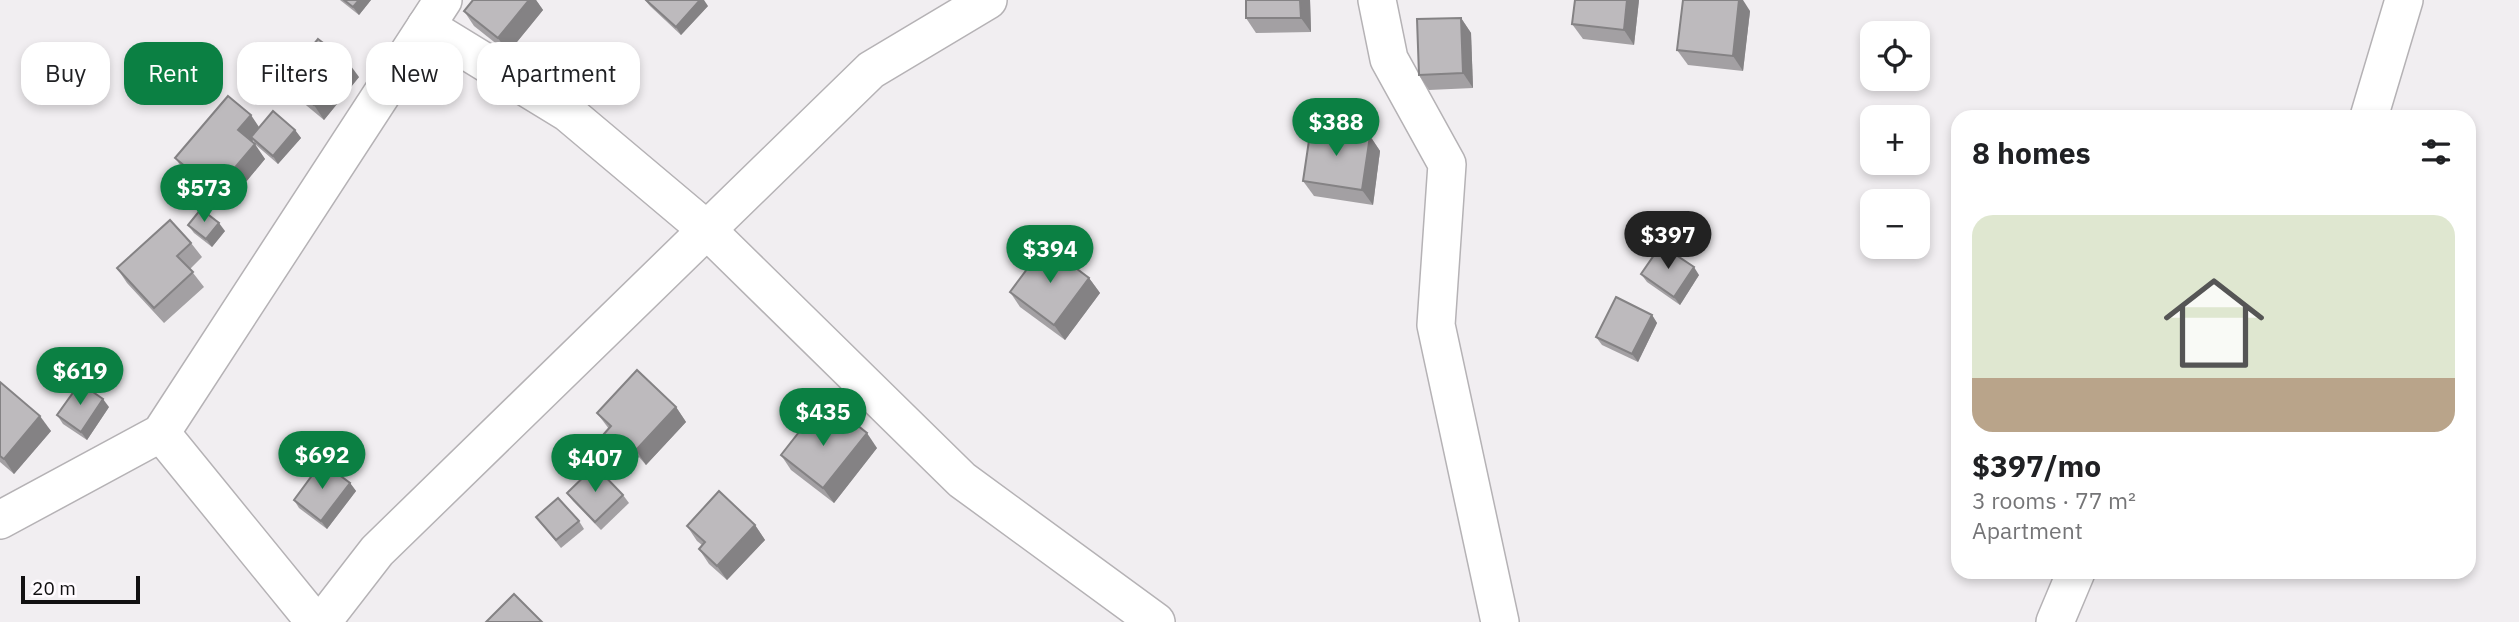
<!DOCTYPE html>
<meta charset="utf-8">
<style>
body{margin:0;font-family:"IBM Plex Sans",sans-serif;background:#f2f2f2;color:#202124;height:100vh;display:flex;flex-direction:column;font-size:26px;white-space:nowrap}
*{box-sizing:border-box;margin:0}
p{font-size:23px;color:#757577}
.icon{flex:none;width:38px;height:38px;fill:none;stroke:currentColor;stroke-width:2;stroke-linecap:round;stroke-linejoin:round}
.map{position:relative;flex:1;overflow:hidden}
.details{position:absolute;left:1951px;top:110px;width:525px;height:469px;display:flex;flex-direction:column;background:#fff;border-radius:21px;box-shadow:0 4px 10px #0003}
.details>*{flex:none}
.banner{position:absolute;left:21px;top:42px;width:665px;height:63px;display:flex;gap:14px}
.tools{position:absolute;left:1860px;top:21px;display:grid;gap:14px}
.tools a{display:grid;place-items:center;width:70px;height:70px;border-radius:14px;background:#fff;box-shadow:0 4px 10px #0003;font-size:35px}
.scale{position:absolute;left:21px;bottom:18px;width:119px;box-sizing:border-box;padding-left:7px;border:4px solid #111011;border-top:0;font-size:19px;line-height:24px;white-space:nowrap;color:#111011;-webkit-text-stroke:5px #fffbff;paint-order:stroke}
.price{position:absolute;translate:-50% -60px;padding:0 16px;border-radius:24px;background:#0b8043;color:#fff;font-size:23px;line-height:46px;filter:drop-shadow(0 2px 4px #0008)}
.price::after{content:'';position:absolute;left:50%;top:42px;width:21px;height:16px;margin-left:-10px;background:inherit;clip-path:polygon(0 0,100% 0,50% 100%)}
.price.selected{background:#222;color:#fff}
ul{padding:0;list-style:none}
li{display:grid;align-content:center;gap:14px;height:371px;padding:0 21px}
li+li{border-top:2px solid #e0e0e0}
li span{display:grid;place-items:center;height:217px;border-radius:21px;color:#555}
li>.icon{margin-inline-start:auto}
span .icon{width:126px;height:126px;fill:#fffc;stroke-width:1}
li b{font-size:30px}
h2{display:flex;justify-content:space-between;align-items:center;height:84px;padding:0 21px;font-size:30px}
.chip{padding:0 24px;border-radius:21px;background:#fff;box-shadow:0 4px 10px #0003;font-size:24px;line-height:63px}
.chip.selected{background:#0b8043;color:#fff}
.map>svg:first-child{display:block}
.lines{fill:none;stroke-linecap:round;stroke-linejoin:round}
.street-casing{stroke:#b5b2b5;stroke-width:40}
.street{stroke:#fff;stroke-width:37}
.wall{fill:#a3a0a3}
.shaded-wall{fill:#848284}
.building{fill:#bdbabd;stroke:#848284;stroke-width:2}
</style>
<div class="map">
<svg width="2519" height="622" viewBox="0 0 2519 622">
<rect width="100%" height="100%" fill="#f1eef1"/>
<g class="lines">
<!-- street casing -->
<g class="street-casing">
<g id="street">
<path d="M1377 0 1389 59 1447 164 1436 325 1500 622"/>
<path d="M426 26 568 113 707 230 962 480 1156 622"/>
<path d="M2369 117 2404 0"/>
<path d="M161 433 315 622"/>
<path d="M0 520 161 433 443 0"/>
<path d="M322 622 377 551 871 70 988 0"/>
<path d="M2055 622 2076 572"/>
</g>
</g>
<!-- street -->
<use href="#street" class="street"/>
</g>
<!-- wall -->
<g class="wall">
<path d="M340 0H371L359 15Z"/>
<path d="M473 0H536L543 10 508 53 474 26 464 11Z"/>
<path d="M645 0 708 6 681 35 650 6Z"/>
<path d="M1310 0 1311 32 1256 33 1246 18Z"/>
<path d="M1639 0 1634 45 1583 39 1572 24Z"/>
<path d="M1750 11 1743 71 1688 65 1677 50Z"/>
<path d="M1461 18 1471 33 1473 88 1429 90 1419 75Z"/>
<path d="M359 77 324 120 295 96 284 81Z"/>
<path d="M259 127 295 130 301 138 278 164 256 145 253 140 252 142 265 159 226 206 186 173 175 158Z"/>
<path d="M1370 136 1380 151 1373 205 1314 196 1303 181Z"/>
<path d="M188 225 225 231 212 247 194 233Z"/>
<path d="M191 243 202 257 190 269 204 287 164 323 127 283 117 268Z"/>
<path d="M1641 274 1699 275 1680 305 1647 282Z"/>
<path d="M1089 278 1100 293 1065 340 1020 307 1010 292Z"/>
<path d="M1652 315 1657 323 1638 362 1602 345 1596 337Z"/>
<path d="M0 382 51 431 14 474 0 462Z"/>
<path d="M109 407 87 440 63 424 57 415Z"/>
<path d="M676 407 686 422 646 465 639 457 623 473 606 458 596 443 609 429 597 413Z"/>
<path d="M837 432 877 448 834 503 791 470 781 455Z"/>
<path d="M350 483 356 491 327 529 299 508 294 500Z"/>
<path d="M567 493 623 495 629 503 601 530 573 501Z"/>
<path d="M536 517 579 521 584 529 561 548Z"/>
<path d="M755 525 765 540 727 580 709 564 699 549 702 545 697 541 687 526Z"/>
</g>
<!-- shaded-wall -->
<g class="shaded-wall">
<path d="M359 0H371L359 15 353 7Z"/>
<path d="M529 0H536L543 10 508 53 498 38Z"/>
<path d="M700 0H704L708 6 681 35 676 27Z"/>
<path d="M1300 0H1310L1311 32 1301 18Z"/>
<path d="M1627 0H1639L1634 45 1624 30Z"/>
<path d="M1739 0H1743L1750 11 1743 71 1733 56Z"/>
<path d="M1461 18 1471 33 1473 88 1463 73Z"/>
<path d="M348 62 359 77 324 120 314 105Z"/>
<path d="M251 115 261 130 251 137 253 140 249 145 238 130Z"/>
<path d="M295 130 301 138 278 164 273 156Z"/>
<path d="M1370 136 1380 151 1373 205 1362 190Z"/>
<path d="M255 144 265 159 226 206 215 191Z"/>
<path d="M219 223 225 231 212 247 206 239Z"/>
<path d="M1694 267 1699 275 1680 305 1674 297Z"/>
<path d="M1089 278 1100 293 1065 340 1054 325Z"/>
<path d="M1652 315 1657 323 1638 362 1632 354Z"/>
<path d="M103 399 109 407 87 440 81 432Z"/>
<path d="M676 407 686 422 646 465 636 450Z"/>
<path d="M40 416 51 431 14 474 4 459Z"/>
<path d="M867 433 877 448 834 503 823 488Z"/>
<path d="M350 483 356 491 327 529 321 521Z"/>
<path d="M755 525 765 540 727 580 717 566Z"/>
</g>
<!-- building -->
<g class="building">
<path d="M344 0H359L353 7Z"/>
<path d="M473 0H529L498 38 464 11Z"/>
<path d="M646 0H700L676 27Z"/>
<path d="M1246 0H1300L1301 18H1246Z"/>
<path d="M1575 0H1627L1624 30 1572 24Z"/>
<path d="M1683 0H1739L1733 56 1677 50Z"/>
<path d="M1461 18 1463 73 1419 75 1417 19Z"/>
<path d="M318 39 348 62 314 105 284 81Z"/>
<path d="M228 96 251 115 238 130 255 144 215 191 175 158Z"/>
<path d="M273 111 295 130 273 156 251 137Z"/>
<path d="M1311 127 1370 136 1362 190 1303 181Z"/>
<path d="M201 209 219 223 206 239 188 225Z"/>
<path d="M170 220 191 243 177 256 193 272 154 308 117 268Z"/>
<path d="M1045 245 1089 278 1054 325 1010 292Z"/>
<path d="M1661 245 1694 267 1674 297 1641 274Z"/>
<path d="M1616 297 1652 315 1632 354 1596 337Z"/>
<path d="M637 370 676 407 636 450 628 442 613 459 596 443 611 426 597 413Z"/>
<path d="M0 382 40 416 4 459 0 456Z"/>
<path d="M80 383 103 399 81 432 57 415Z"/>
<path d="M814 413 837 432 848 418 867 433 823 488 781 455Z"/>
<path d="M322 462 350 483 321 521 294 500Z"/>
<path d="M595 466 623 495 595 522 567 493Z"/>
<path d="M719 491 755 525 717 566 699 549 705 542 687 526Z"/>
<path d="M558 498 579 521 556 540 536 517Z"/>
<path d="M514 594 542 622H486Z"/>
</g>
</svg>
<div class="tools">
<a><svg class="icon" aria-label="locate" viewBox="0 0 24 24"><circle cx="12" cy="12" r="6"/><path d="M12 2v4M12 18v4M2 12h4M18 12h4"/></svg></a>
<a>+</a>
<a>−</a>
</div>
<div class="scale">20 m</div>
<b class="price" style="left:1336px;top:158px">$388</b>
<b class="price" style="left:204px;top:224px">$573</b>
<b class="price selected" style="left:1668px;top:271px">$397</b>
<b class="price" style="left:1050px;top:285px">$394</b>
<b class="price" style="left:80px;top:407px">$619</b>
<b class="price" style="left:823px;top:448px">$435</b>
<b class="price" style="left:322px;top:491px">$692</b>
<b class="price" style="left:595px;top:494px">$407</b>
<div class="banner">
<a class="chip">Buy</a>
<a class="chip selected">Rent</a>
<a class="chip">Filters</a>
<a class="chip">New</a>
<a class="chip">Apartment</a>
</div>
<section class="details">
<h2>8 homes<svg class="icon" aria-label="filters" viewBox="0 0 24 24"><path d="M4 7h16M4 17h16"/><circle cx="9" cy="7" r="2"/><circle cx="15" cy="17" r="2"/></svg></h2>
<ul>
<li><span style="background:linear-gradient(#dfe7d0 75%,#b9a48a 0)"><svg class="icon" aria-label="home" viewBox="0 0 24 24"><path d="M3 11l9-7 9 7M6 9v11h12V9"/></svg></span><div><b>$397/mo</b><p>3 rooms · 77 m²</p><p>Apartment</p></div></li>
</ul>
</section>
</div>
